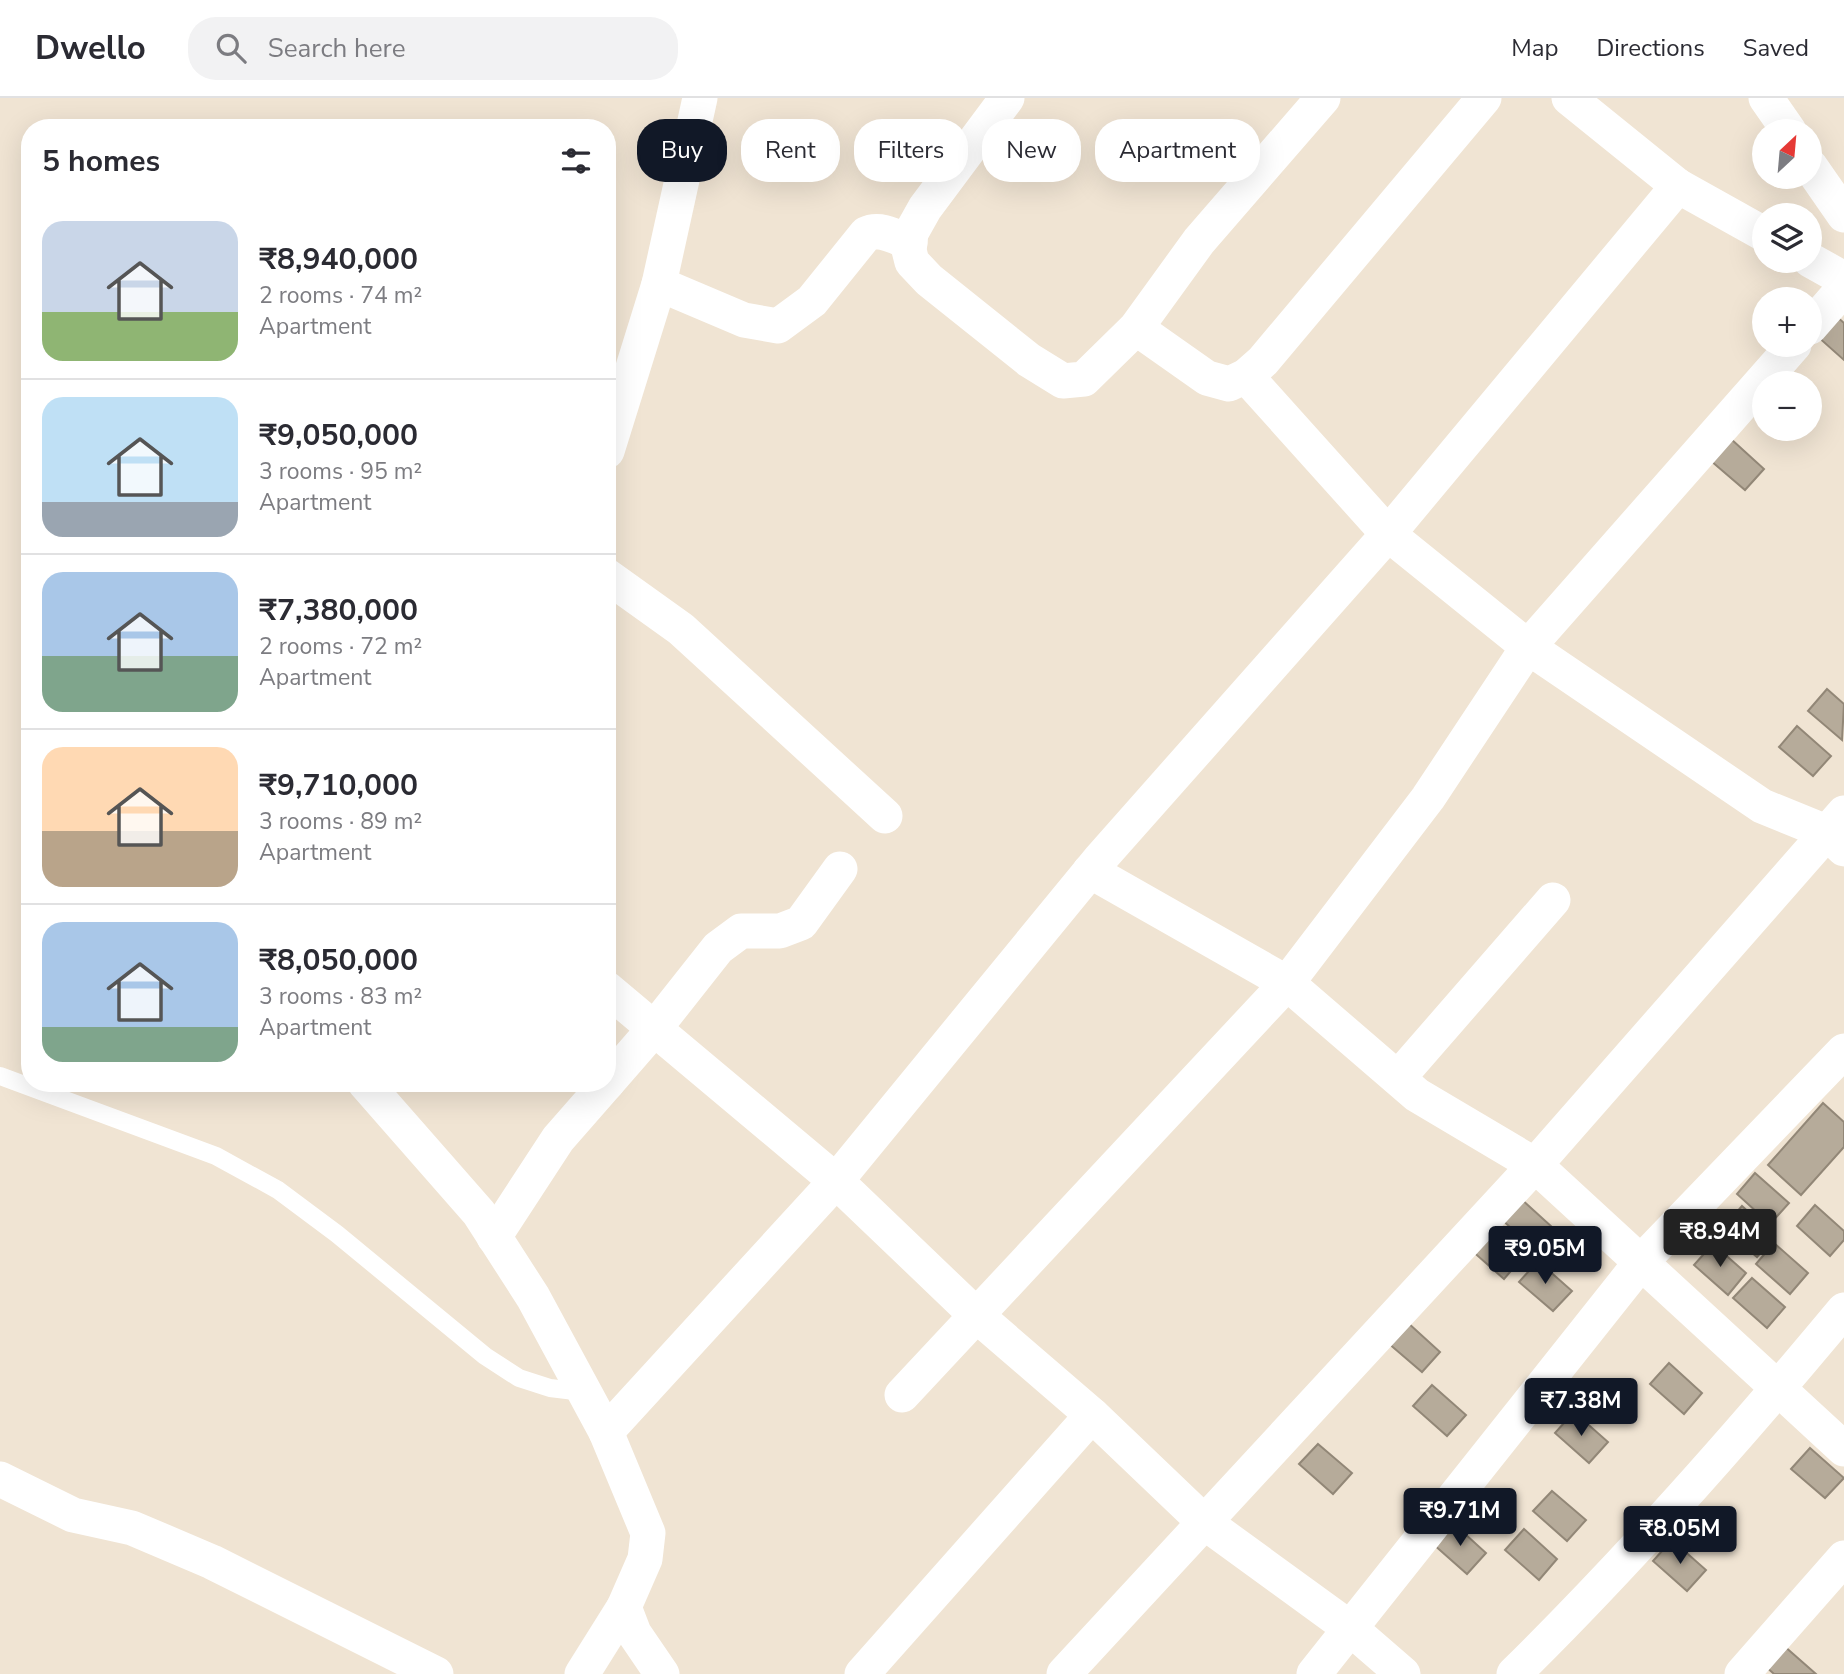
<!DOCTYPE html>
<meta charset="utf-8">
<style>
body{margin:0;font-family:"Nunito Sans",sans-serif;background:#f2f2f3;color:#2b2b33;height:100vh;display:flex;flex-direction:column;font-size:26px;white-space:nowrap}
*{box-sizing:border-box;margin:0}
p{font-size:23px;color:#7c7c81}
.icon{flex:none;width:38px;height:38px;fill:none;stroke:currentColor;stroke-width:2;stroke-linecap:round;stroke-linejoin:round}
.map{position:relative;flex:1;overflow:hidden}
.details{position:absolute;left:21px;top:21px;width:595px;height:973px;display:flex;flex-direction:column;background:#fff;border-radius:28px;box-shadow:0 7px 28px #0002}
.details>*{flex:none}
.banner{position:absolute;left:637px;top:21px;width:665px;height:63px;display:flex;gap:14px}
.needle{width:46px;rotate:26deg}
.tools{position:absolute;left:1752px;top:21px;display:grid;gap:14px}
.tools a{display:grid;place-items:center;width:70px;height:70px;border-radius:50%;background:#fff;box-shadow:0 7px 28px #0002;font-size:35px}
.price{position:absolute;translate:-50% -60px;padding:0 16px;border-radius:7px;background:#111827;color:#fff;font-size:23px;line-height:46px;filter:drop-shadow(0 2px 4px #0008)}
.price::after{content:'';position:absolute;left:50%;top:42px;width:21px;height:16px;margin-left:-10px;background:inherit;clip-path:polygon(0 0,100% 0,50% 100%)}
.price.on{background:#222;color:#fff}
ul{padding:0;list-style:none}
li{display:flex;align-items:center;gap:21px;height:175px;padding:0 21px}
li+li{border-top:2px solid #e1e1e2}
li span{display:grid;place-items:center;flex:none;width:196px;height:140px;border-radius:21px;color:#555}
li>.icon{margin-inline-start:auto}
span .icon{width:84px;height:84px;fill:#fffc;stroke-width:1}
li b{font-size:30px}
h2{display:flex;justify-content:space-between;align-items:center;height:84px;padding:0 21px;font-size:30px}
.chip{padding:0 24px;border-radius:28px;background:#fff;box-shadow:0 7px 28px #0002;font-size:24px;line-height:63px}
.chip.on{background:#111827;color:#fff}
header{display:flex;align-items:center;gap:42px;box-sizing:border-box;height:98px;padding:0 35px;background:#fff;border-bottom:2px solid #e1e1e2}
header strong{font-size:33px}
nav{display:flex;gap:38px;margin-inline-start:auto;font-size:24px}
.search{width:490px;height:63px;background:#f2f2f3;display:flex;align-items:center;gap:18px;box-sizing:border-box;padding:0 24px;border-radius:28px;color:#7c7c81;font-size:26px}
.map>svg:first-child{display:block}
.building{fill:#b6ab9a;stroke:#928777;stroke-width:2}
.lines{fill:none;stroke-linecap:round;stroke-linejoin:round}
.lane{stroke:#fff;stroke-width:18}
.street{stroke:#fff;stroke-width:35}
</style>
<header>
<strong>Dwello</strong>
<div class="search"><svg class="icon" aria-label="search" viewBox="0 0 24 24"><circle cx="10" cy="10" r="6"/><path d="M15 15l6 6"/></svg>Search here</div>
<nav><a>Map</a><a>Directions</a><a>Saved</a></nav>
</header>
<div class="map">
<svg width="1844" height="1576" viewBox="0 0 1844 1576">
<rect width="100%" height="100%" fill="#f0e4d3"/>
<!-- building -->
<g class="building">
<path d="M1835 217 1844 225V262L1817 238Z"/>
<path d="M1731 341 1764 371 1745 392 1711 363Z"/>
<path d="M1827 591 1844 606 1842 642 1808 613Z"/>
<path d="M1797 628 1831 658 1813 678 1779 649Z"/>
<path d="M1823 1005 1844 1024V1049L1801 1097 1768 1067Z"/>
<path d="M1755 1075 1789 1105 1770 1126 1737 1096Z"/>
<path d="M1519 1099 1552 1129 1533 1150 1500 1120Z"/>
<path d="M1815 1107 1844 1133V1142L1830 1158 1797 1128Z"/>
<path d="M1742 1108 1775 1138 1757 1159 1723 1130Z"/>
<path d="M1489 1130 1522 1160 1504 1181 1470 1151Z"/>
<path d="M1774 1145 1808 1175 1790 1196 1756 1166Z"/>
<path d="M1713 1146 1746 1175 1728 1197 1694 1167Z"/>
<path d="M1538 1163 1572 1193 1553 1213 1519 1184Z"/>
<path d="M1752 1180 1785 1209 1767 1230 1733 1200Z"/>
<path d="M1407 1224 1440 1254 1422 1274 1388 1245Z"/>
<path d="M1669 1265 1702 1295 1684 1316 1650 1286Z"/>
<path d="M1432 1287 1466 1317 1447 1338 1413 1308Z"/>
<path d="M1574 1314 1608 1344 1589 1365 1555 1335Z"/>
<path d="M1318 1346 1352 1375 1333 1396 1299 1366Z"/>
<path d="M1810 1350 1844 1380 1825 1400 1791 1371Z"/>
<path d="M1552 1393 1586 1422 1567 1443 1533 1413Z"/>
<path d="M1453 1425 1486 1455 1467 1476 1433 1446Z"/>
<path d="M1524 1431 1557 1461 1539 1482 1505 1452Z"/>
<path d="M1672 1442 1706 1472 1687 1493 1653 1463Z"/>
<path d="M1783 1547 1816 1576H1774L1764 1567Z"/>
</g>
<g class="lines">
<!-- lane -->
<path class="lane" d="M0 978 216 1058 278 1092 337 1136 485 1258 519 1280 550 1290 583 1294"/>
<!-- street -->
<g class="street">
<path d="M1007 0 925 110 911 135 909 152 912 164 929 182 1029 262 1063 283 1084 281 1136 230 1199 143 1323 0"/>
<path d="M1569 0 1678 88 1764 136"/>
<path d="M1766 0 1789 33"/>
<path d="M1810 68 1844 117"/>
<path d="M1810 162 1844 181"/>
<path d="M659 186 744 222 778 228 812 203 866 136C880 129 896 139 910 145"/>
<path d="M1810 229 1844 190"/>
<path d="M1136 230 1207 280 1229 286 1246 278 1263 263 1484 0"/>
<path d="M1246 278 1388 436 1528 549 1762 708 1826 734 1844 751"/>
<path d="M607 353 659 186 700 0"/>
<path d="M607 478 681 531 885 718"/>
<path d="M1090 773 1287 885 1417 997 1535 1067 1844 1351"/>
<path d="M607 891 836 1083 976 1217 1092 1317 1204 1424 1351 1531 1403 1576"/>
<path d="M1398 980 1553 802"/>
<path d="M365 985 479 1115 533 1199 606 1334 648 1435 645 1461 624 1509 634 1535 662 1576"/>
<path d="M607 985 654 931 718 850 741 833H780L801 825 840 771"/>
<path d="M494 1139 558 1041 607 985"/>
<path d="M902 1297 1287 885 1428 700 1528 549 1794 247"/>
<path d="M606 1334 836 1083 1100 761 1388 436 1678 88"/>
<path d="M0 1381 73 1417 132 1430 212 1464 436 1576"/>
<path d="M582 1576 624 1509"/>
<path d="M862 1576 1092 1317"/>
<path d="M1064 1576 1535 1067 1844 715"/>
<path d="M1314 1576 1642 1163 1844 953"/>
<path d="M1514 1576C1631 1461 1739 1338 1844 1212"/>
<path d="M1742 1576 1844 1460"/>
</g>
</g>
</svg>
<div class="tools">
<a><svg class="needle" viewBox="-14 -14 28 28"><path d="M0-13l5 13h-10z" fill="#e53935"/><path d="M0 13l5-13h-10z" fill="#7c7c81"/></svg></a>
<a><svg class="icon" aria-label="layers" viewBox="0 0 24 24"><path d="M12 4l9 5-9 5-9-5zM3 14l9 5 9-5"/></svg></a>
<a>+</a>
<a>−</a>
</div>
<b class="price on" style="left:1720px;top:1171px">₹8.94M</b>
<b class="price" style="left:1545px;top:1188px">₹9.05M</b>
<b class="price" style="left:1581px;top:1340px">₹7.38M</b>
<b class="price" style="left:1460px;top:1450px">₹9.71M</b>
<b class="price" style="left:1680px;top:1468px">₹8.05M</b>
<div class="banner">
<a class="chip on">Buy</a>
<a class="chip">Rent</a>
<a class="chip">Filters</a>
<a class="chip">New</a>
<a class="chip">Apartment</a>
</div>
<section class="details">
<h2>5 homes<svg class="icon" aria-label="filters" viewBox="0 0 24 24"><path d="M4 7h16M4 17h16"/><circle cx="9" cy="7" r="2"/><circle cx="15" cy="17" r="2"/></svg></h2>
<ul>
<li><span style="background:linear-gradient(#c9d6e8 65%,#8fb573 0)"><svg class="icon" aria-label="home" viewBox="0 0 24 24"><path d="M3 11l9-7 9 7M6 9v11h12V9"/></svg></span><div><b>₹8,940,000</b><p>2 rooms · 74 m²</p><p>Apartment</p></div></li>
<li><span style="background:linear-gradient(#bfe0f5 75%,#9aa5b1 0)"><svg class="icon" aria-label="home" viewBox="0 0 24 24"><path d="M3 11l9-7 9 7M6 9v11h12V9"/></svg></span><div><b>₹9,050,000</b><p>3 rooms · 95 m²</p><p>Apartment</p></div></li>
<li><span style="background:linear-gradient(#a9c7e8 60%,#7fa58c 0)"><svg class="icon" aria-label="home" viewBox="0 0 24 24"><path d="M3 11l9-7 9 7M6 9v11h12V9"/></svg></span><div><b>₹7,380,000</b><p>2 rooms · 72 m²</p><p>Apartment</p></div></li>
<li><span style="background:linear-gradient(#ffd9b3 60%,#b9a48a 0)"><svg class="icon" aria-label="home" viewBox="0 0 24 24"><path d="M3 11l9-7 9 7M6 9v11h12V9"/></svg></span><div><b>₹9,710,000</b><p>3 rooms · 89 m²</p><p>Apartment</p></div></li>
<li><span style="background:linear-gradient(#a9c7e8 75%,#7fa58c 0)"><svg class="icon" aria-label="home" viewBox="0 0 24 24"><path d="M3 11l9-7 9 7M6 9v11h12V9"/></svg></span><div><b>₹8,050,000</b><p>3 rooms · 83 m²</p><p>Apartment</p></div></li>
</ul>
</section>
</div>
